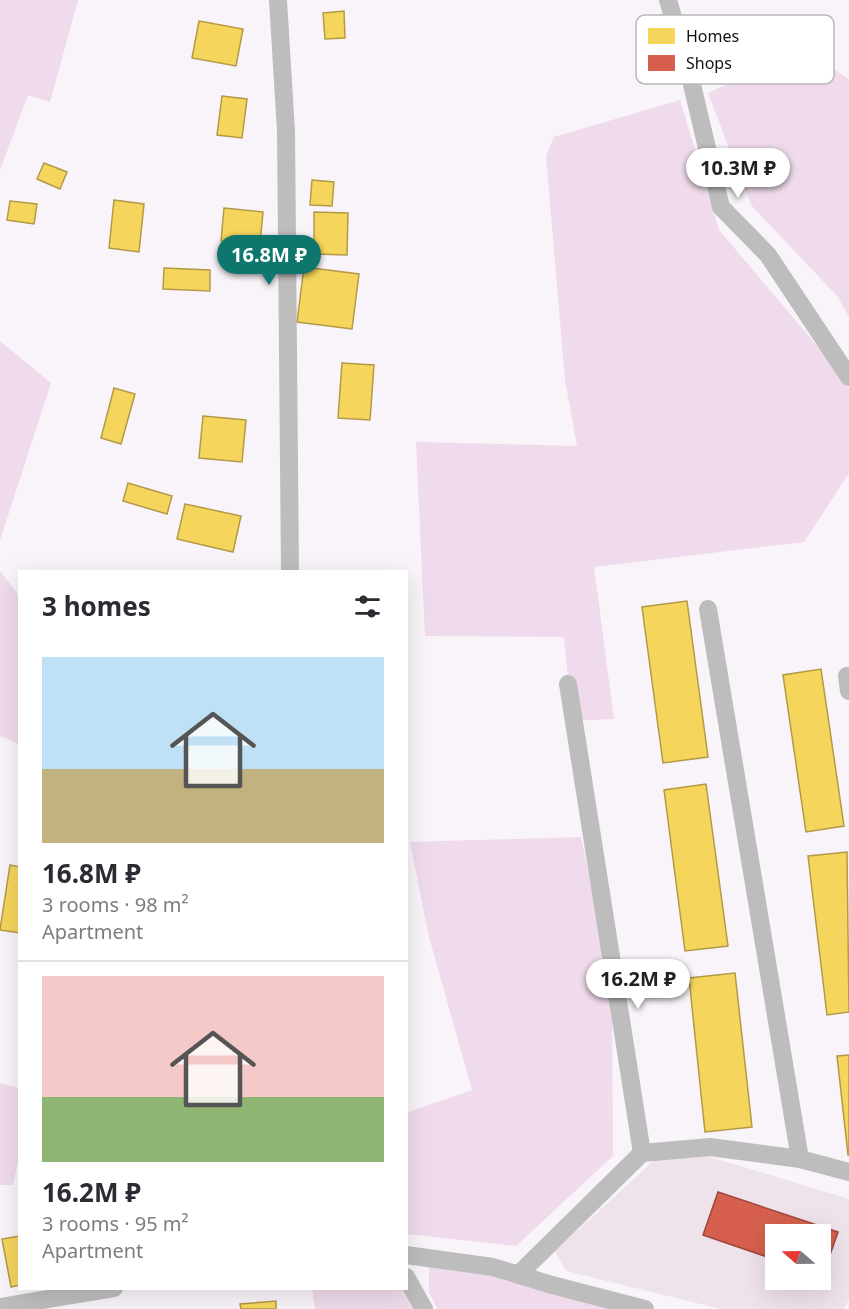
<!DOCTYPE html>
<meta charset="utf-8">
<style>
body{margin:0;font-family:"Noto Sans",sans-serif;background:#f2f2f3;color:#2b2b33;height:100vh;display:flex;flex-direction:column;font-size:22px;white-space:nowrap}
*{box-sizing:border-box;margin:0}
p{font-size:20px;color:#7c7c81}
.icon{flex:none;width:33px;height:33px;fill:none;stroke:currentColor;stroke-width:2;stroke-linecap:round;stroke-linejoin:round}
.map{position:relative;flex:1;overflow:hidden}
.drawer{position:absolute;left:18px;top:570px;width:390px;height:720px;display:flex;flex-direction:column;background:#fff;border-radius:0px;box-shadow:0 6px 24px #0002}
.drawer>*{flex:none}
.needle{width:39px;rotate:290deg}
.controls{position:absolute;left:765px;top:1224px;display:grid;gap:12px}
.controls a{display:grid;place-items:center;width:66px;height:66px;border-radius:0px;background:#fff;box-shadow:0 6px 24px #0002;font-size:30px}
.price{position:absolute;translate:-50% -51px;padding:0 14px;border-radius:21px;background:#fff;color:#222;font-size:20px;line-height:39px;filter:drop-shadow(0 2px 3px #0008)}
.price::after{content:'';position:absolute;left:50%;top:36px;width:18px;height:14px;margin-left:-9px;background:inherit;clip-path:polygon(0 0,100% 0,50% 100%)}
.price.active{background:#0f766e;color:#fff}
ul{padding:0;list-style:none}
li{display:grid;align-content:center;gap:12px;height:318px;padding:0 24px}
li+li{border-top:2px solid #e1e1e2}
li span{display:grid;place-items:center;height:186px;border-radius:0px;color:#555}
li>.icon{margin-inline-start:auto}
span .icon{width:108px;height:108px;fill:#fffc;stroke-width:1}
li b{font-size:26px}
h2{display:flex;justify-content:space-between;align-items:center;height:72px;padding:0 24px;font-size:26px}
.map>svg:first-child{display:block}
.built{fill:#eee2eb;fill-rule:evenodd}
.green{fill:#efdbeb}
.homes{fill:#f6d55c;stroke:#b29a46;stroke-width:1.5}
.shops{fill:#d6604d;stroke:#9c483c;stroke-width:1.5}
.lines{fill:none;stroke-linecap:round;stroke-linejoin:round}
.minor{stroke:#bebdbe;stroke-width:18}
.key{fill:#fff;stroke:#b8b8b8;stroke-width:1.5}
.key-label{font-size:16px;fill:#141113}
</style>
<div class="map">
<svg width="849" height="1309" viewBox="0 0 849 1309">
<rect width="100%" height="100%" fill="#f9f4f9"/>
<!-- built -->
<path class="built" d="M671 1145 849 1199V1300L843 1309H721L566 1271 555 1251ZM776 1234H820V1280H776Z"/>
<!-- green -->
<g class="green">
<path d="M0 0H78L50 102 28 95 0 170Z"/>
<path d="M804 50 849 79V317L838 297 751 205 708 93Z"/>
<path d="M680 100 719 230 829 360 849 389V473L804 542 594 567 614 719 572 721 564 637 425 636 416 442 577 446 565 380 546 156 554 137Z"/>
<path d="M0 341 51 383 0 540Z"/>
<path d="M0 571 19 596V744L0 736Z"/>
<path d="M581 837 612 987 613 1156 516 1246 407 1234 406 1113 472 1090 429 937 410 842Z"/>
<path d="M0 1083 19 1088V1156L13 1185H0Z"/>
<path d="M429 1267 517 1279 627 1309H438L429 1293Z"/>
<path d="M312 1289H405L416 1309H315Z"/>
</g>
<!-- homes -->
<g class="homes">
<path d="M344 11 345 38 325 39 323 13Z"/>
<path d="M199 21 243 29 236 66 192 58Z"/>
<path d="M222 96 247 99 242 138 217 135Z"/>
<path d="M44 163 67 172 60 189 37 179Z"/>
<path d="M312 180 334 182 332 206 310 205Z"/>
<path d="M114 200 144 204 139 252 109 248Z"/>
<path d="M10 201 37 204 34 224 7 220Z"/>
<path d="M224 208 263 212 260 244 221 241Z"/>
<path d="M314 212 348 213 347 255 314 254Z"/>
<path d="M304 267 359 274 352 329 297 322Z"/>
<path d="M164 268 210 270V291L163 289Z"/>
<path d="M342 363 374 365 370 420 338 418Z"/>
<path d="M114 388 135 394 121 444 101 438Z"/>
<path d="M203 416 246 420 242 462 199 458Z"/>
<path d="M128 483 172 496 167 514 123 501Z"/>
<path d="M185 504 241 516 233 552 177 539Z"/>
<path d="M687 601 708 757 663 763 642 607Z"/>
<path d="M821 669 844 826 806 832 783 675Z"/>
<path d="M706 784 728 946 685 951 664 790Z"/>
<path d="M847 852 849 1012 827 1015 808 856Z"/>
<path d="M10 865 20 867V933L0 930Z"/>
<path d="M735 973 752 1127 705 1132 689 978Z"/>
<path d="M849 1055V1155H848L837 1056Z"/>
<path d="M20 1236V1285L11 1287 2 1239Z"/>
<path d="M276 1301V1309H241L240 1304Z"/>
</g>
<!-- shops -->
<path class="shops" d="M718 1192 838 1232 823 1275H820V1234H776V1260L703 1235Z"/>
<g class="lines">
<!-- minor -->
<g class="minor">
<path d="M278 0 286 131 290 572"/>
<path d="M668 0 689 72 721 207 768 255 849 377"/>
<path d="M847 676 849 691"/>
<path d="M642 1153 710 1147 800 1159 708 609"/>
<path d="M800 1159 849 1172"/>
<path d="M406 1255 493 1267 552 1285 645 1309"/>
<path d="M518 1275 642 1153 568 684"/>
<path d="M406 1277 424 1309"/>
<path d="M0 1307 114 1288"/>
</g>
</g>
<!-- legend -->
<rect x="636" y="15" width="198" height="69" rx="9" class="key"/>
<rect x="648" y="28" width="27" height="16" fill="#f6d55c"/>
<rect x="648" y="55" width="27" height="16" fill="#d6604d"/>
<g class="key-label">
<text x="686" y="42">Homes</text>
<text x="686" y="69">Shops</text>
</g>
</svg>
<div class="controls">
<a><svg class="needle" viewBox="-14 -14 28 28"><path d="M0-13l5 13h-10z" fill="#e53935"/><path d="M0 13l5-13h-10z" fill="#7c7c81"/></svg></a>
</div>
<b class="price" style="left:738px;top:199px">10.3M ₽</b>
<b class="price active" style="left:269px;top:286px">16.8M ₽</b>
<b class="price" style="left:638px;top:1010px">16.2M ₽</b>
<section class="drawer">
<h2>3 homes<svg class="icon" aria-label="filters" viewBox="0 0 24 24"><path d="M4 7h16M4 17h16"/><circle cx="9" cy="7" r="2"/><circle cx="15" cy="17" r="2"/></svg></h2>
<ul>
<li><span style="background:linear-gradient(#bfe0f5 60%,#c2b280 0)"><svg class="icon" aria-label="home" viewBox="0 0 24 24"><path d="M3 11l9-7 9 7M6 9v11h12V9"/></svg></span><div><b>16.8M ₽</b><p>3 rooms · 98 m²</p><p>Apartment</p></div></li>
<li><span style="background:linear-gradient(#f6c9c9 65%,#8fb573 0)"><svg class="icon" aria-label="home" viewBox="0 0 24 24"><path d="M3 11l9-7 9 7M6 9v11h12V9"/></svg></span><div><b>16.2M ₽</b><p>3 rooms · 95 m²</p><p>Apartment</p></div></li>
</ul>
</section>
</div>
